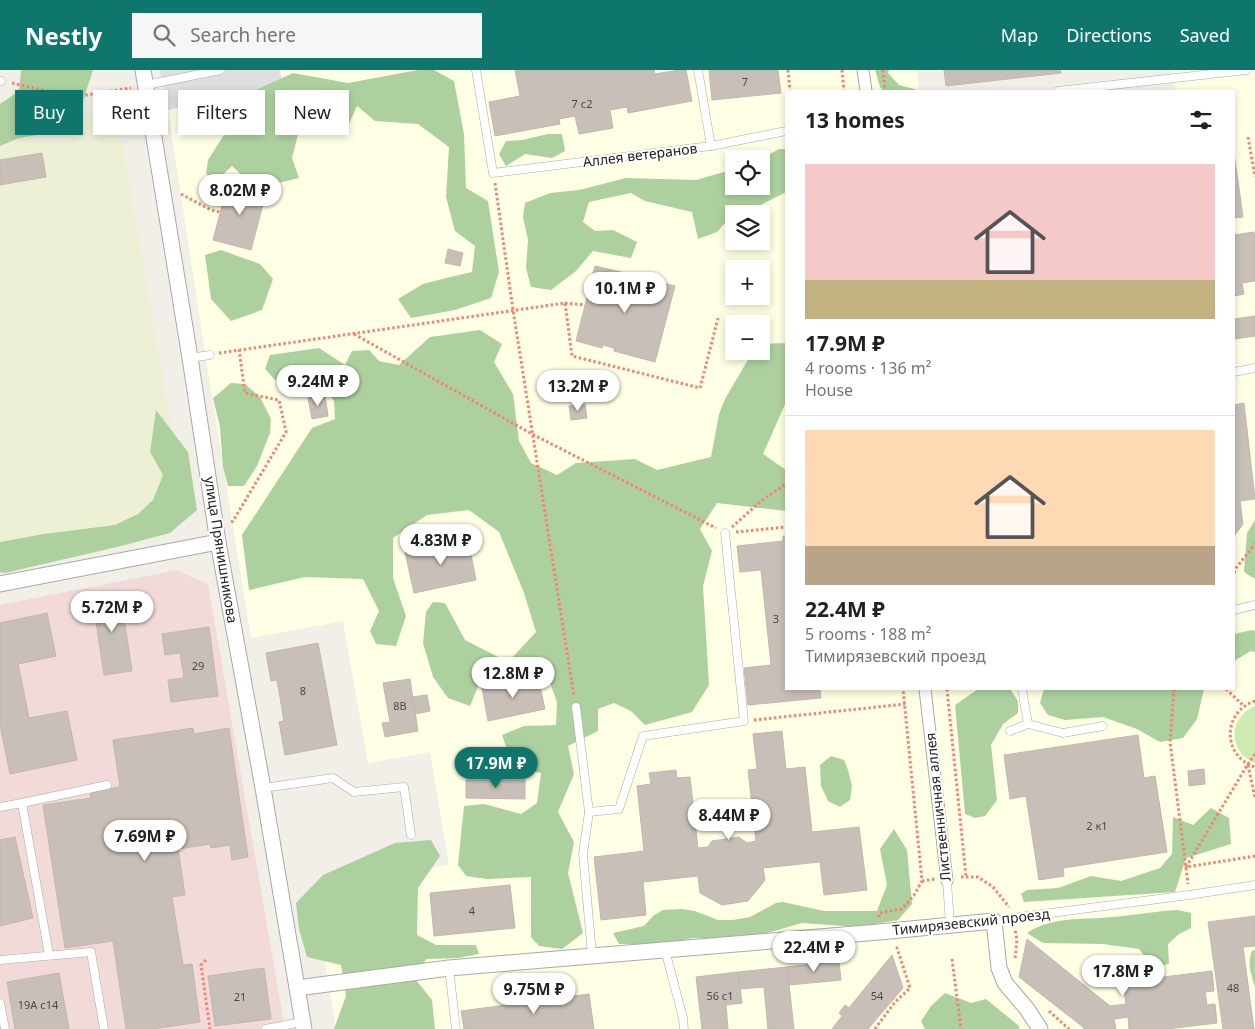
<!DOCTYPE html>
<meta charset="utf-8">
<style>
body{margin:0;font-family:"Noto Sans",sans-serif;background:#f6f6f6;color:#202124;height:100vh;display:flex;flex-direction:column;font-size:19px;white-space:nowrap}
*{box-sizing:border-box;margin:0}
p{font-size:16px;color:#757577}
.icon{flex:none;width:28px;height:28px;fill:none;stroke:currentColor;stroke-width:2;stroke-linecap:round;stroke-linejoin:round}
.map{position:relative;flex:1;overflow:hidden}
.drawer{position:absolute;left:785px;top:20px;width:450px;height:600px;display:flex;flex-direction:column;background:#fff;border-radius:0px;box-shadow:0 2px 8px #0003}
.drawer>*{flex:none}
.guide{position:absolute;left:15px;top:20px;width:475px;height:45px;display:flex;gap:10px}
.tools{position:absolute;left:725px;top:80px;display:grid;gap:10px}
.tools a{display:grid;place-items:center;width:45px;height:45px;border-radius:0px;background:#fff;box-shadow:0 2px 8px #0003;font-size:25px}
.price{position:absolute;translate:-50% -42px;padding:0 11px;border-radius:18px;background:#fff;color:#222;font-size:16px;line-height:32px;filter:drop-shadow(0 1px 2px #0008)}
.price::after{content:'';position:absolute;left:50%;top:30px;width:15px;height:11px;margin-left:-8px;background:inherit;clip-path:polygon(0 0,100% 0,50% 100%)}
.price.selected{background:#0f766e;color:#fff}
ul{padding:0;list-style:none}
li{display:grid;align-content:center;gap:10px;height:265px;padding:0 20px}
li+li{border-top:1px solid #e0e0e0}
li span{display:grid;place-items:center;height:155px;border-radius:0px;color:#555}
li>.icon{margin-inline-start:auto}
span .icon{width:90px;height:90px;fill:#fffc;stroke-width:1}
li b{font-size:21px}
h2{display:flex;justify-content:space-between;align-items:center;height:60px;padding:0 20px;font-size:21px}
.chip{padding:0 18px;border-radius:0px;background:#fff;box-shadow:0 2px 8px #0003;font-size:18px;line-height:45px}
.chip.selected{background:#0f766e;color:#fff}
header{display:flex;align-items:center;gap:30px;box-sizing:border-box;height:70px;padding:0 25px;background:#0f766e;color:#fff}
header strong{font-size:24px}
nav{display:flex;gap:28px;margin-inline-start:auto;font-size:18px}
.search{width:350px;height:45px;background:#f6f6f6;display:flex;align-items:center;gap:12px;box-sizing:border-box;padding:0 18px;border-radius:0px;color:#757577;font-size:19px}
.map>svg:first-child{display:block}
.residential{fill:#e0dfdf}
.commercial{fill:#f2dad9}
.education{fill:#ffffe5;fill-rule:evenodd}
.farmland{fill:#eef0d5}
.grass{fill:#cdebb0}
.forest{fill:#add19e}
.building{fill:#c7bfb8;stroke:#c4b6ab}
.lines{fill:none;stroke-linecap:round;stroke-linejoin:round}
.service-casing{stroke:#a9a9a9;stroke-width:9}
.pedestrian-casing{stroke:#a9a9a9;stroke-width:13}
.minor-casing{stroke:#a9a9a9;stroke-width:17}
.path{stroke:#fa8072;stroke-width:3;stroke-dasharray:2.5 2.5;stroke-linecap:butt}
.service{stroke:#fff;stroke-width:8}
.pedestrian{stroke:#fff;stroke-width:11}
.minor{stroke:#fff;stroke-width:15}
.labels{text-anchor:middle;stroke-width:4;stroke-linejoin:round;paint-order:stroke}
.number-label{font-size:11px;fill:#4b4948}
.street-label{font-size:14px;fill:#222;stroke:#fff}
</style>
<header>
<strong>Nestly</strong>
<div class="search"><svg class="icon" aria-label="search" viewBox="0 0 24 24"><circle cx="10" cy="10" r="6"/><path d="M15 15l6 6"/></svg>Search here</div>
<nav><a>Map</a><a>Directions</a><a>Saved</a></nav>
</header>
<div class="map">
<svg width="1255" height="959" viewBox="0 0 1255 959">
<rect width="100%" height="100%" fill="#f2efe9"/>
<!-- residential -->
<path class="residential" d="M160 0H280L283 18 168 40Z"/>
<!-- commercial -->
<path class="commercial" d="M177 500 208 514 285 959H0V535Z"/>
<!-- education -->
<path class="education" d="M280 0H917L919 21H786V619H1234V21H1175L1172 0H1255V959H594L589 924 462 941 464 959H336L322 876 309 820 449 795 430 682 368 693 343 551 251 568 204 276 168 40 283 18ZM734 89H761V116H734ZM734 144H761V171H734ZM734 199H761V226H734ZM734 254H761V281H734Z"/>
<!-- farmland -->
<path class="farmland" d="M117 42 181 412 175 441 0 488V68Z"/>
<!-- grass -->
<path class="grass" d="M1255 636V693C1237 687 1228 664 1240 648 1244 642 1249 639 1255 636Z"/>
<!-- forest -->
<g class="forest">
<path d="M21 0H93L77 49 59 61 19 68 0 76V34L19 21Z"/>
<path d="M418 0H434L454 11 464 64 466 118 488 131 499 202 491 228 455 240 411 248 398 229 423 214 446 208 472 202 475 176 455 161 446 127 449 77 418 54 375 51 357 36 348 56 298 64 292 88 299 108 274 114 247 110 232 96 214 113 206 103 208 90 229 57 227 33 293 3 348 13Z"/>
<path d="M875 0H889L888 3 899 15 922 21H883L880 17Z"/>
<path d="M548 64H562L565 81 552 88 525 84 506 96 499 84 506 71 522 70Z"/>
<path d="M779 79H786V122L753 139 735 142 717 162 698 169 692 142 645 131 631 123 589 132 583 152 595 161 613 160 637 172 631 188 593 181 576 201 551 220 531 217 526 198 528 170 523 147 525 133 550 123 579 120 626 108 696 110 734 99V116H761V89Z"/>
<path d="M221 180 260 194 273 209 262 240 231 251 211 229 205 185Z"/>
<path d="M480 260 502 274 494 292 513 324 519 371 531 393 557 405 576 393 635 389 657 400 711 387 719 344 725 329 753 281H761V274L786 273V332L763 384 786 400V441L717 433 700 459 712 481 703 516 709 615 692 642 645 655 631 641 614 633 598 639V661L568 676 574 704 558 742 574 772 568 803 583 863 562 879 539 876 531 867V807L487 809 466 806 458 795 464 736 484 734 521 744 537 733 541 703 513 697 502 665 524 656 556 655 557 632 545 599 505 606 481 609 470 636 448 628 433 607 423 573 426 542 433 532 445 533 465 570 508 592 536 562 524 523 499 462 469 440 427 445 393 468V508L406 546 396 576 376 574 370 561 379 541 363 509 305 507 249 520 242 465 312 358 335 349 334 331 325 318 292 308 275 310 265 299 270 285 319 278 345 295 352 281 369 280 379 291 399 295 430 267Z"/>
<path d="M231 313 245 314 260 327 271 349 270 363 257 396 244 416H228L223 397 220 357 213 328Z"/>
<path d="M156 340 188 382 197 440 170 463 117 477 5 503 0 502V472L44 464 115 455 138 444 153 430 163 405 150 382Z"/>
<path d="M1255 450V509L1244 502 1247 463Z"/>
<path d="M1252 560 1255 561V582L1251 581 1234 591V564Z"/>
<path d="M978 619H1010L1018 631V643L1003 654 991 675 997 730 985 746 975 748 965 744 955 635Z"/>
<path d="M1044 619H1204L1197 649 1183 668 1160 672 1137 659 1103 647 1065 650 1048 645 1040 633Z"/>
<path d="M831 686 844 690 848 700 852 716 850 730 840 737 828 731 821 716 820 695Z"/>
<path d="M1211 738 1229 748 1231 774 1186 788 1175 822 1024 832 1021 824 1027 820 1058 818 1091 806 1121 811 1160 798 1172 784 1173 747 1193 755Z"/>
<path d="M894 759 907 780 912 834 898 850 858 857 802 853 757 866 725 869 693 868 663 874H619L613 863 644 856 653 846 663 840 681 839 695 841 718 850H733L750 847 776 833 783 832 824 841H877L887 815 880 779Z"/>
<path d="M431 770 440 786 418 818 417 865 436 875H476L479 884 459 888 426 889 416 910 432 930 435 959H334L346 926 341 895 307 887 299 859 296 833 323 805 395 773Z"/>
<path d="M1178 840 1191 843V858L1179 864 1168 874 1169 894 1153 897 1139 879 1103 874 1043 873 1027 863C1052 846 1084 850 1113 847 1135 845 1156 841 1178 840Z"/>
<path d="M1255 880V917C1251 905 1247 892 1252 881Z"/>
<path d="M945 923 971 933 986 929 1019 956V959H925L921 951 931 936Z"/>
</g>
<!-- building -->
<g class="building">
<path d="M515 0H654L655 4 679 0H686L692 31 628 43 627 37 610 40 613 58 579 64 575 46 559 49 560 54 495 66 489 32 520 26Z"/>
<path d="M709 0H778L781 23 712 30Z"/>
<path d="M944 0H1060L1061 3 946 16Z"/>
<path d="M42 83 46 107 0 115V90Z"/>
<path d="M1234 83 1243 147 1234 148Z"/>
<path d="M228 113 266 123 251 180 213 170Z"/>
<path d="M1254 162 1255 170V211L1242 213 1244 224 1234 226V165Z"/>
<path d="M448 179 463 183 460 196 445 193Z"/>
<path d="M595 196 621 202 620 205 632 208 633 205 675 216 655 292 614 281V278L603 275 602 278 576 271Z"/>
<path d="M1255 246V266L1234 269V249Z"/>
<path d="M325 325 328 346 312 349 308 328Z"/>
<path d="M1244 333 1255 429 1240 431 1243 454 1234 466V335Z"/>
<path d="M585 334 587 348 571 350 569 336Z"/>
<path d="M783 466H786V619H820L821 628 748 635 744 598 771 595 761 500 740 502 737 476 783 471Z"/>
<path d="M468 469 476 510 414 523 405 482Z"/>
<path d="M120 521 132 601 104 605 92 525Z"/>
<path d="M47 543 56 586 18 594 29 648 67 641 77 690 10 704 0 655V553Z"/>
<path d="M209 557 218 626 171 632 168 610 184 608 180 583 165 585 162 564Z"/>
<path d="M318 573 337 675 285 685 279 652 284 651 277 610 271 611 266 583Z"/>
<path d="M538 607 545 639 488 651 482 618Z"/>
<path d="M410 609 418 661 385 667 382 653 390 652 383 613Z"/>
<path d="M427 625 430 641 415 644 412 627Z"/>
<path d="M193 658 194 664 229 658 248 787 232 790 230 775 211 778 210 774 178 779 185 825 172 827 183 895 192 894 200 952 153 959H126L113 871 65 878 43 735 91 728 90 721 120 717 113 670Z"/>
<path d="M782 661 786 699 805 697 812 762 859 757 867 820 824 825 820 792 763 798 765 810 748 831 722 835 700 823 698 806 643 812 646 845 601 850 594 787 644 781 637 716 651 714 649 703 676 700 677 708 690 707 698 778 708 777 712 771 739 767 747 773 756 771 748 700 757 699 753 664Z"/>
<path d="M1138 665 1144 708 1155 706 1167 782 1063 798 1064 806 1039 810 1026 726 1010 729 1004 685Z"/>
<path d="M1204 699 1205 714 1189 716 1188 701Z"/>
<path d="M466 710H525V729L466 728Z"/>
<path d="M15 767 33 848 0 856V770Z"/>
<path d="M510 815 515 858 434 866 430 823Z"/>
<path d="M1255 846V876L1243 877 1254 959H1223L1208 852Z"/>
<path d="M1027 869 1110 936 1126 934 1123 912 1212 901 1214 921 1205 922 1207 935 1215 934 1217 953 1167 959H1129L1128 947 1114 949 1116 959H1084L1083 957 1019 907Z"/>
<path d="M892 885 903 918 868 959H832L842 946 839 943 845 935 849 938Z"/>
<path d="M839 891 841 910 789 915 787 897Z"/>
<path d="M787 897 794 959H768L764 917 740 919 738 902Z"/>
<path d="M264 898 271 949 215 956 208 906Z"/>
<path d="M738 902 742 933 726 935 728 959H702L696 907Z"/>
<path d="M59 903 69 959H15L7 912Z"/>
<path d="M589 924 594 959H464L461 941Z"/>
</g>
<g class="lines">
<!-- service casing -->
<g class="service-casing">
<g id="service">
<path d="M476 0 493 103 711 76 786 61"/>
<path d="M698 0 711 76"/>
<path d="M0 11H1"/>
<path d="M146 15 220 0"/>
<path d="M1058 21 1247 0"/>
<path d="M190 288 210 285"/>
<path d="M1234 302 1255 298"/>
<path d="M1234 540 1255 535"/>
<path d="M1022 619 1028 654"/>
<path d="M576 637 589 742 583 784 592 885"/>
<path d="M1010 661 1028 654 1063 663 1103 656"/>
<path d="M263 718 333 708 354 722 404 717 411 765"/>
<path d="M22 733 107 715"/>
<path d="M0 737 22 733 49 885"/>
<path d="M589 742 619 739 643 666 744 651 725 463"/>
<path d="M947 811 950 855"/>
<path d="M994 851 1020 847 1189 825 1255 815"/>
<path d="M665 880 683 948 684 959"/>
<path d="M0 890 91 882 104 959"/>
<path d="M449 898 456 959"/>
<path d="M0 933 5 959"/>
<path d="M266 959 302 952"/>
</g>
</g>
<!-- pedestrian casing -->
<g class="pedestrian-casing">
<g id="pedestrian">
<path d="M863 0 866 21"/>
<path d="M925 619 947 811"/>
</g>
</g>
<!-- minor casing -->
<g class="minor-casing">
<g id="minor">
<path d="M143 0 190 288 218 472 263 718 304 959"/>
<path d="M0 514 218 472"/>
<path d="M297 918 449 898 879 862 994 851 999 898 1005 913 1027 939 1040 959"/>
</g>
</g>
<!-- path -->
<g class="path">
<path d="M788 0 790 21"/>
<path d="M842 0 844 21"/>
<path d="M883 0 885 21"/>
<path d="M12 13 73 27 131 18"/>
<path d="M1248 67 1255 107"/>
<path d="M495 113 513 240 574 626"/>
<path d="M181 124 211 140 220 142"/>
<path d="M565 233 585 235"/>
<path d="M354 264 532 364 716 458"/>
<path d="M219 283 565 233 572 286 700 318 718 248"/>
<path d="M231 452 233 451 286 362 279 330 245 323 239 280"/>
<path d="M732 457 761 431 786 414"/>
<path d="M736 462 786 457"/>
<path d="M1234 503 1236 498 1255 474"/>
<path d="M947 619 966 807"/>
<path d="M1174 619 1170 672 1188 814"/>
<path d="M1226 619 1244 636"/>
<path d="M1255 631C1222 642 1222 686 1255 697"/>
<path d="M754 650 905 634"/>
<path d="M1255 684 1248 694 1186 797 1255 786"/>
<path d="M1248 695 1255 728"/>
<path d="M961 807H978L993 817 1009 837"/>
<path d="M922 811 935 809"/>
<path d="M879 847V843L902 839 914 825 922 811 903 619"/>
<path d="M1015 888 1017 870 1015 860"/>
<path d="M952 889 961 959"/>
<path d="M206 890 201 895 210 959"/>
<path d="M1049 941 1069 959"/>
<path d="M875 959 895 932 910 918 897 878H895"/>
</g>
<!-- service -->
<use href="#service" class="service"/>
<!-- pedestrian -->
<use href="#pedestrian" class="pedestrian"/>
<!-- minor -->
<use href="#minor" class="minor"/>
</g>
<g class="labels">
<!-- number labels -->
<g class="number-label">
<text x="745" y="16">7</text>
<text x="582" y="38">7 с2</text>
<text x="776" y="553">3</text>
<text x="198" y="600">29</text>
<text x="303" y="625">8</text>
<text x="400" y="640">8В</text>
<text x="1097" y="760">2 к1</text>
<text x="472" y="845">4</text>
<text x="1233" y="922">48</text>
<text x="720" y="930">56 с1</text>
<text x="877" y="930">54</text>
<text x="240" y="931">21</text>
<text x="38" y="939">19А с14</text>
</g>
<!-- street labels -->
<g class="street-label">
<text transform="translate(640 85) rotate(-7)" y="5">Аллея ветеранов</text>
<text transform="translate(221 480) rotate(81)" y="5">улица Прянишникова</text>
<text transform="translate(938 737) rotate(-96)" y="5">Лиственничная аллея</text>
<text transform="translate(971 852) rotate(-6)" y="5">Тимирязевский проезд</text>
</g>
</g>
</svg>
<div class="tools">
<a><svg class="icon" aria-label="locate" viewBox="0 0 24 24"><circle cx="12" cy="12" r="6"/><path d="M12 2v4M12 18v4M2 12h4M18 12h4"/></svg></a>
<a><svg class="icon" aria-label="layers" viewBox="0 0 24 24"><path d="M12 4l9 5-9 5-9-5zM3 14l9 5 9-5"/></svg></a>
<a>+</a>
<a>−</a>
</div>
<b class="price" style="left:240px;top:146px">8.02M ₽</b>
<b class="price" style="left:625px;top:244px">10.1M ₽</b>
<b class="price" style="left:318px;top:337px">9.24M ₽</b>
<b class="price" style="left:578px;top:342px">13.2M ₽</b>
<b class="price" style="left:441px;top:496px">4.83M ₽</b>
<b class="price" style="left:112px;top:563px">5.72M ₽</b>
<b class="price" style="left:513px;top:629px">12.8M ₽</b>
<b class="price selected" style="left:496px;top:719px">17.9M ₽</b>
<b class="price" style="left:729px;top:771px">8.44M ₽</b>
<b class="price" style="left:145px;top:792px">7.69M ₽</b>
<b class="price" style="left:814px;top:903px">22.4M ₽</b>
<b class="price" style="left:1123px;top:927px">17.8M ₽</b>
<b class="price" style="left:534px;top:945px">9.75M ₽</b>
<div class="guide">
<a class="chip selected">Buy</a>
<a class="chip">Rent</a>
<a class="chip">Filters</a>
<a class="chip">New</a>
</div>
<section class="drawer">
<h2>13 homes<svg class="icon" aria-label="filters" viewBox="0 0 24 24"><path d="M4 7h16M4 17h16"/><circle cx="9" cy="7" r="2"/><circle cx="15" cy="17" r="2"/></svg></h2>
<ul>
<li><span style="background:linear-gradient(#f6c9c9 75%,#c2b280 0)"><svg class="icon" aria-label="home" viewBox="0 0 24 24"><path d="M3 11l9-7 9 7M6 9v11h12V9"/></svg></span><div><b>17.9M ₽</b><p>4 rooms · 136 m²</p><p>House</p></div></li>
<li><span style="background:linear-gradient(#ffd9b3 75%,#b9a48a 0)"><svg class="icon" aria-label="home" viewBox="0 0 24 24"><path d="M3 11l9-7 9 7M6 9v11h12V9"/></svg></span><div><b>22.4M ₽</b><p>5 rooms · 188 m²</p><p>Тимирязевский проезд</p></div></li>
</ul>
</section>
</div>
